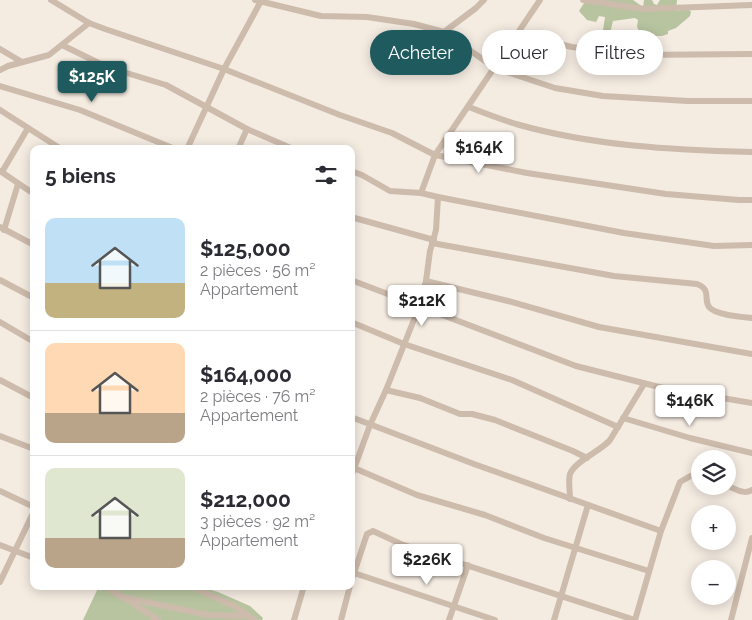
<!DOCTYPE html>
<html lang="fr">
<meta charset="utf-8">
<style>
body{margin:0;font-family:Raleway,sans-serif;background:#f2f2f3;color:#2b2b33;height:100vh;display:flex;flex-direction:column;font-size:19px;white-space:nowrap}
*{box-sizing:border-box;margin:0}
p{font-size:16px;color:#7c7c81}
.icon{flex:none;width:28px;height:28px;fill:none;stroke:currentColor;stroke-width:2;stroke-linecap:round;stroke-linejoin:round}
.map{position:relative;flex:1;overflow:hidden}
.sheet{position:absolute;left:30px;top:145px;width:325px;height:445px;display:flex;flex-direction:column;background:#fff;border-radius:10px;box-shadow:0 2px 12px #0003}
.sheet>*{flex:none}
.banner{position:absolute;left:370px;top:30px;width:306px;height:45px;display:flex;gap:10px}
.tools{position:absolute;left:691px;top:450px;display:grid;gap:10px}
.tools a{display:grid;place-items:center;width:45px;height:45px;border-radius:50%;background:#fff;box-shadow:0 2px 12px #0003;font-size:25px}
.price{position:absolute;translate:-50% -42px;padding:0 11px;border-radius:5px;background:#fff;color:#222;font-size:16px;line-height:32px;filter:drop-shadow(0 1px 2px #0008)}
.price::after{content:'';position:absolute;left:50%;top:30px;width:15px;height:11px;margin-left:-8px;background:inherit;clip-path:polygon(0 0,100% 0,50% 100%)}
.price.active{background:#1f5a5e;color:#fff}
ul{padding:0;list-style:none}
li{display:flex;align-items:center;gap:15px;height:125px;padding:0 15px}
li+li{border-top:1px solid #e1e1e2}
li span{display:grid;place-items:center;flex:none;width:140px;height:100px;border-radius:10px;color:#555}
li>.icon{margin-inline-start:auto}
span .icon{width:60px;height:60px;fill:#fffc;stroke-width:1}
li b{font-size:21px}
h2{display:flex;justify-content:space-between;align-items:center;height:60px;padding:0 15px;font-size:21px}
.pill{padding:0 18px;border-radius:22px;background:#fff;box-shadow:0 2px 12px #0003;font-size:18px;line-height:45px}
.pill.active{background:#1f5a5e;color:#fff}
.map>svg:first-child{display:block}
.green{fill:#b8c4a0}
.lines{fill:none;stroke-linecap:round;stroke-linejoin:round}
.minor{stroke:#cdbbac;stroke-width:6}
</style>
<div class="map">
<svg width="752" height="620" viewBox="0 0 752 620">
<rect width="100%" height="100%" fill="#f4ebe1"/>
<!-- green -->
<g class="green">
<path d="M586 0H633L643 7 644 0H652L654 4 657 5 660 0H677L676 11 688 9 691 12 690 16 676 28 668 31V34L662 36H642L637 27 638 20 635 18 613 21 610 33 606 34 603 30 605 17 599 16 596 22 587 20 579 11Z"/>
<path d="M99 586H199L218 592 250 606 263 618 262 620H83Z"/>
</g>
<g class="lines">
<!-- minor -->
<g class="minor">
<path d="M51 0 89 23 105 29 224 69 340 115 392 133 435 155 527 173 666 194 739 200H752"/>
<path d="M255 0 321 16 367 17 414 24 444 32 495 68 555 88 603 96 688 101H752"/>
<path d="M583 0 644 9 752 5"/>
<path d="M444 32 476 8 484 0"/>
<path d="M518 34 572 47 633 55 752 54"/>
<path d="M62 45 107 67 166 85 247 129 293 149"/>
<path d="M0 49 22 62"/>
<path d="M0 70 8 66 49 55 89 23"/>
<path d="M0 86 80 110 175 149"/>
<path d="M469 107C484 113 500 119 516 124 593 146 673 150 752 152"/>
<path d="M0 110 61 149"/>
<path d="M187 149 224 69 261 1"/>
<path d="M238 149 247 129"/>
<path d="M0 171 34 194"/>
<path d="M351 171 362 175 390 191 421 193 438 197 436 230 430 251 426 281 419 307 386 390 370 425 351 477"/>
<path d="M2 172 28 128"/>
<path d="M421 193 435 155 540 0"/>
<path d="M438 197 624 233 714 246 752 245"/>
<path d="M351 217 434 240"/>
<path d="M0 227 34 245"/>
<path d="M4 230 18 184"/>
<path d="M432 243 614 276 697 284C712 290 703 298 709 307 715 315 742 317 752 318"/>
<path d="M0 280 34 298"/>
<path d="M351 280 576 366 663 388 752 403"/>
<path d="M426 281 508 301 599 327 752 354"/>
<path d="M0 322 34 342"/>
<path d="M351 322 404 344 512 380 618 427"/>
<path d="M0 380 34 398"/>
<path d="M386 390 420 398 460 414H472L495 420 573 451 587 458"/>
<path d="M351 417 474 464 661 531 680 482 694 474H700"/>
<path d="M623 418 690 438 752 453"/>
<path d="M0 436 34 449"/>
<path d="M354 468 417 495 485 515 544 538 649 571"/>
<path d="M728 486C736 489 744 495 752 490"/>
<path d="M0 491 34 507"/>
<path d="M570 499C570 491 568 481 570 474 575 461 601 451 610 440L644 384"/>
<path d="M0 545 34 558"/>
<path d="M351 572 495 620"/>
<path d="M0 582 34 511"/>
<path d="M351 582 367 534 373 531 401 544 635 620"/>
<path d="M104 586 134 604 158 620"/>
<path d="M190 586 234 606 247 615"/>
<path d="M122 597 208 615 248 616 255 620"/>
<path d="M294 620 304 586"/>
<path d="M341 620 350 586"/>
<path d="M449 620 468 565"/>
<path d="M554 620 588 505"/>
<path d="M635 620 661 531"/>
<path d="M731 620 752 538"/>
</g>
</g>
</svg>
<div class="tools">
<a><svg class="icon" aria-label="layers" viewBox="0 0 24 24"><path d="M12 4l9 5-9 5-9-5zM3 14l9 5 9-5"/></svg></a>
<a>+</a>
<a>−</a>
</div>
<b class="price active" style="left:92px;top:103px">$125K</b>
<b class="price" style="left:479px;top:174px">$164K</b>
<b class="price" style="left:422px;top:327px">$212K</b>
<b class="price" style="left:690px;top:427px">$146K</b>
<b class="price" style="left:427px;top:586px">$226K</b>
<div class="banner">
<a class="pill active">Acheter</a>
<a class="pill">Louer</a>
<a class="pill">Filtres</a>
</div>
<section class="sheet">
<h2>5 biens<svg class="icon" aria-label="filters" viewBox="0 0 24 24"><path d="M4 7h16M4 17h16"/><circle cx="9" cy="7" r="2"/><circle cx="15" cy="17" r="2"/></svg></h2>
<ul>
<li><span style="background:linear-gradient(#bfe0f5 65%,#c2b280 0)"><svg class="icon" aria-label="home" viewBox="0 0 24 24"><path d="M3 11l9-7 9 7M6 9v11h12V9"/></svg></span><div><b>$125,000</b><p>2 pièces · 56 m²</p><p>Appartement</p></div></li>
<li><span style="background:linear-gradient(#ffd9b3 70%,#b9a48a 0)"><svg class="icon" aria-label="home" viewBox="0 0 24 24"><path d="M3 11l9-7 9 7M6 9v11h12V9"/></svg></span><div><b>$164,000</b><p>2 pièces · 76 m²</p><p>Appartement</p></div></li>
<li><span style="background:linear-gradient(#dfe7d0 70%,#b9a48a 0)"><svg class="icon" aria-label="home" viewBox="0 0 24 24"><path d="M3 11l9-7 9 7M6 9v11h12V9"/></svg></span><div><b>$212,000</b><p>3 pièces · 92 m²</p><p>Appartement</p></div></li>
</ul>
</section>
</div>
